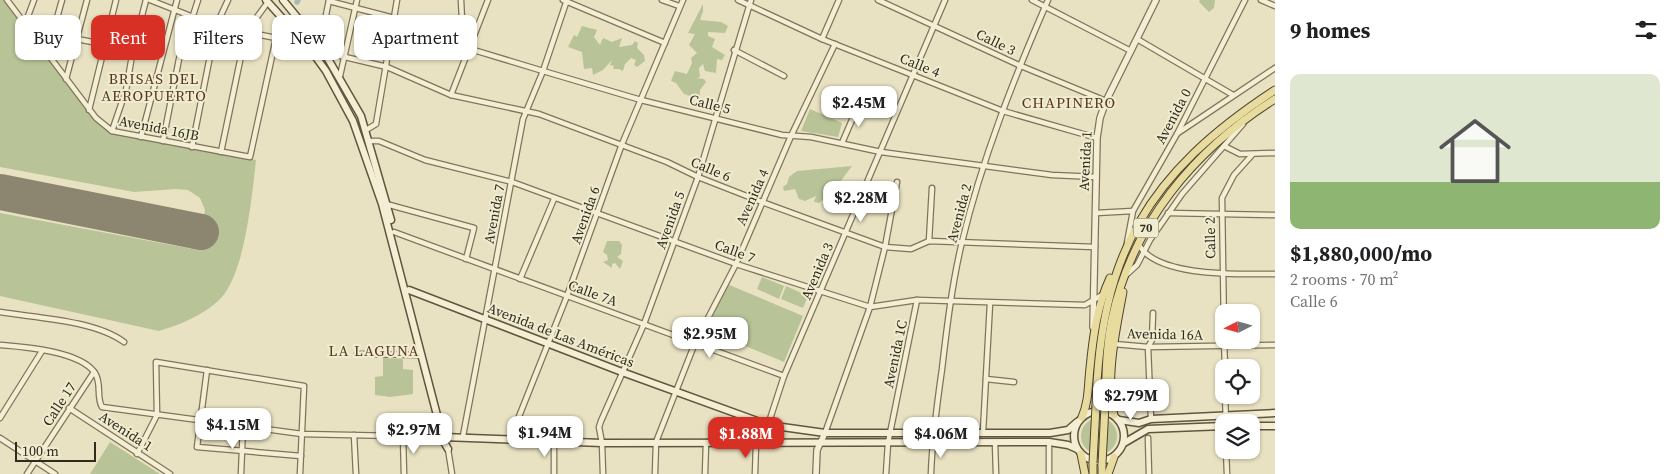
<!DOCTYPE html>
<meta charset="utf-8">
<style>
body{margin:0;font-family:"Source Serif 4",serif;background:#f2f2f2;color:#202124;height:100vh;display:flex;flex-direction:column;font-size:19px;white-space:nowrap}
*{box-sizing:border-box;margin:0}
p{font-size:16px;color:#757577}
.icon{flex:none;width:28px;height:28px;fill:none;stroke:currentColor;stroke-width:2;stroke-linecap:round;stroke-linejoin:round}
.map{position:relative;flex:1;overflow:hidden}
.details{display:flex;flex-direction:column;background:#fff;width:400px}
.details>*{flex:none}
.hud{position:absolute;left:15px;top:15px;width:475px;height:45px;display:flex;gap:10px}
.needle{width:32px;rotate:264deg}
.buttons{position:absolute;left:1215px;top:304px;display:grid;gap:10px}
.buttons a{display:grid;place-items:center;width:45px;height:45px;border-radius:10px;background:#fff;box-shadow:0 1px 4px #0004;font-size:25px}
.scale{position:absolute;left:15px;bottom:12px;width:81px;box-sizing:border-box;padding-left:5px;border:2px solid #312a1e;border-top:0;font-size:14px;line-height:18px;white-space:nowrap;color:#312a1e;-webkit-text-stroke:4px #f0ecd0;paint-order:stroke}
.price{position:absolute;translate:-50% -42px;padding:0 11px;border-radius:10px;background:#fff;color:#222;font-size:16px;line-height:32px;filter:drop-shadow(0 1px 2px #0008)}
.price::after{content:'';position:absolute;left:50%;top:30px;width:15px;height:11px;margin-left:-8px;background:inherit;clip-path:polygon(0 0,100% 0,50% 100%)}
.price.active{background:#d93025;color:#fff}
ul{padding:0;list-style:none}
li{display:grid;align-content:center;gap:10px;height:265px;padding:0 15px}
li+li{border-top:1px solid #e0e0e0}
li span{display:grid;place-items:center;height:155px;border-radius:10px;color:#555}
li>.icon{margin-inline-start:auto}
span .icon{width:90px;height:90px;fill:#fffc;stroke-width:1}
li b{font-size:21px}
h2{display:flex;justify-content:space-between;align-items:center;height:60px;padding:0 15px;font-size:21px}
.chip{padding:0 18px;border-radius:10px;background:#fff;box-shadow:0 1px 4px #0004;font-size:18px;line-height:45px}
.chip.active{background:#d93025;color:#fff}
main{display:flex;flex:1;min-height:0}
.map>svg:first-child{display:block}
.green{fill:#b8c497}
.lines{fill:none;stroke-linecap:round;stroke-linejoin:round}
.canal{stroke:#a4bbb7;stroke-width:5.5}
.runway{stroke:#8c8670;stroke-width:36}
.minor-casing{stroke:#7f745b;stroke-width:7}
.tertiary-casing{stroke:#7f745b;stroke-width:8}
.secondary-casing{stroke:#61553e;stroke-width:9}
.primary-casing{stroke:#4d422f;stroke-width:9}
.minor{stroke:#f4efd4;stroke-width:4.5}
.tertiary{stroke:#f4efd4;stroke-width:5.5}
.secondary{stroke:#f4efd4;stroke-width:6}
.primary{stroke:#e7db9d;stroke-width:7}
.primary-bridge-casing{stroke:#4d422f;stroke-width:9;stroke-linecap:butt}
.primary-bridge{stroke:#e7db9d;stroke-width:7}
.labels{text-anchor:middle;stroke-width:4;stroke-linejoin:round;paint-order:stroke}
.shield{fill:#f0ecd0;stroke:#6a6453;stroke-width:1}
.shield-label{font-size:12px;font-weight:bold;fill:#312a1e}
.street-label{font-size:14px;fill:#312a1e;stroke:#f0ecd0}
.neighbourhood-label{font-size:15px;letter-spacing:1px;fill:#583522;stroke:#f0ecd0}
</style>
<main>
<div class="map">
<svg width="1275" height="474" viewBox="0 0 1275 474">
<rect width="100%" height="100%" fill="#e8e2c2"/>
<!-- green -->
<g class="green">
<path d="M0 0H4L71 88 112 132 256 160C252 195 245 279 217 302 201 316 179 325 159 331L0 296V213L198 250 205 210 200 198 188 190 176 189 134 192 0 167Z"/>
<path d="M1200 0H1215L1214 8 1209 12 1199 2Z"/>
<path d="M703 4V11L700 20 721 22 728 26 725 33 708 32V36L715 39 712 47 725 55 722 60 717 59 716 73 705 71 703 64 699 68 700 77 697 78 704 79 706 82 700 90V99L684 94 676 83 671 81 675 71 687 74 692 63 691 58 697 53 689 45 695 34 688 33Z"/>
<path d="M582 26 597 30 594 37 600 45 603 38 612 42 622 38 619 47 632 45 635 41 638 43 637 48 644 55 645 61 637 67 634 65 636 60 631 58 625 64 623 71 619 69H613L614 66 610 65 612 60 603 70 593 75 592 68 584 69 582 52 568 47 574 35 577 37Z"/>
<path d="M810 109 842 123 838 137 801 131Z"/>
<path d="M852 166 834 190 819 203 814 202 816 196 805 201 799 199 795 189 784 191 783 187 787 184 789 177 797 171Z"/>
<path d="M607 241H619L622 245 621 254 617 257 623 261 620 269 615 263 612 264V268L603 262 608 260 607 255 603 252Z"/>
<path d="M762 277 784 286 779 299 757 289Z"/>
<path d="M727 284 803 316 784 362 707 330Z"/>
<path d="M786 286 808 296 803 308 781 299Z"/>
<path d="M383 358 403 359V369L413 370V394L390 397 375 395V377L383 376Z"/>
<circle cx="1099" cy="436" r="18"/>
<path d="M110 442 160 474H90Z"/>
</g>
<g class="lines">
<!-- canal -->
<path class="canal" d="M297 2 298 0"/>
<!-- runway -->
<path class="runway" d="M0 192 201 232"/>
<!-- minor casing -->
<g class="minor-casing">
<g id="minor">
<path d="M7 0 96 118 112 131 250 157 276 38 289 23"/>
<path d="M150 0 216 26 276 38"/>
<path d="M461 0 462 20 475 31"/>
<path d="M563 0 665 43"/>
<path d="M662 0 679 6"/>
<path d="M738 0 822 39 1003 111 1097 138"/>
<path d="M878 0 1021 66 1106 101"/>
<path d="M1032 0 1131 51"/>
<path d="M1261 0 1275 6"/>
<path d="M329 1 394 18 467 48 543 71 641 100 782 135 811 137 881 152 1052 175 1096 177"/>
<path d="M25 24 34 0"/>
<path d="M77 39 133 50"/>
<path d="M822 39 839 0"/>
<path d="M1137 39 1233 95"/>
<path d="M320 45 329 0"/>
<path d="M734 50 784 76"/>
<path d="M324 52 387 67 451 95 539 114 667 162 698 177 762 202 885 247 911 249 929 241 1095 247"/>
<path d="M47 53 62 0"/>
<path d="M340 76 357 0"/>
<path d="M66 79 87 0"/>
<path d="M451 95 488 0"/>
<path d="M89 110 116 0"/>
<path d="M366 130 376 124 397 0"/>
<path d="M112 131 126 90 133 50 146 0"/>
<path d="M1178 133 1275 68"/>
<path d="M141 137 177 0"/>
<path d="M163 141 179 59 198 0"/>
<path d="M369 141H379L425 160 512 182 736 264 870 307 917 300 1085 305 1102 295"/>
<path d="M842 143 858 106"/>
<path d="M1224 146 1240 154 1275 153"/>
<path d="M192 147 216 26 228 0"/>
<path d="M221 152 246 32 268 2"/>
<path d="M386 204 474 228 466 259"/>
<path d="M1096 213 1133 211"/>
<path d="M1168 213 1275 215"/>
<path d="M394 232 784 376"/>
<path d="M929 241 932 188"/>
<path d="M1127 243 1133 211 1177 134 1245 0"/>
<path d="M1138 243C1154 278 1242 274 1275 274"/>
<path d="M1126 275 1137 265 1150 240 1182 194 1243 124"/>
<path d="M520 279 554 199"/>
<path d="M0 312C36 318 94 320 124 342"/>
<path d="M1224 332 1222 198 1234 175 1252 155"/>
<path d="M1224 340 1225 368"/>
<path d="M1114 344 1148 347 1275 345"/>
<path d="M0 345C25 347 80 351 95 373 102 384 96 397 102 407L302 434 443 437"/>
<path d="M357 354 422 355"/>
<path d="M207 370 197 447 301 456"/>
<path d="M986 379 1014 382"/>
<path d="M1225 395 1226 422"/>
<path d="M69 408 170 474"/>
<path d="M0 418 42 351"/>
<path d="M1151 419 1148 347 1152 340 1153 313"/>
<path d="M983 432 990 303"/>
<path d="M825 433 870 307 885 247 897 182"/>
<path d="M354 435 356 474"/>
<path d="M463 436 523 119 543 71 567 0"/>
<path d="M403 437 404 474"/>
<path d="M0 438 55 474"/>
<path d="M1148 438 1149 474"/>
<path d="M510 439 567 296 622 144 683 0"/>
<path d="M995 442 996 474"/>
<path d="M766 444 768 425 784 376 945 0"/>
<path d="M1049 446V474"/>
<path d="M448 449 452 474"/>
<path d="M1226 450 1227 474"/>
<path d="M137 454 157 415 156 362 304 386 300 474"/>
<path d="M27 474 94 372"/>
<path d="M241 474 243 426"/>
<path d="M554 474V441"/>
<path d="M603 474 602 443 599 427 601 421 644 324 698 177 751 0"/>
<path d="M655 474 656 442 695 343 736 264 791 136 835 44"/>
<path d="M705 474 706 443"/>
<path d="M755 474 756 444"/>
<path d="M886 474 888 443 917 300"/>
<path d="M931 474C932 439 937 404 942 369 947 326 952 284 962 242 982 159 1014 78 1048 0"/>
</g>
</g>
<!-- tertiary casing -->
<g class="tertiary-casing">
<g id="tertiary">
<path d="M1093 327 1097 138 1100 118 1106 101 1156 0"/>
<path d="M816 474 817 450 825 433"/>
</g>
</g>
<!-- secondary casing -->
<g class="secondary-casing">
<g id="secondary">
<path d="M266 0 310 49 326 71 353 121 382 204 444 442 448 449"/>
<path d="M283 0 320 45 361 116 391 220"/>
<path d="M409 290 622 372 768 425 825 433H1050L1068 430 1077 422"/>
<circle cx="1099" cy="436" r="25"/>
<path d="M1119 420 1139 423 1151 419 1275 413"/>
<path d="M1251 426H1275"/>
<path d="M443 437 602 443 1049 442 1068 445 1077 449"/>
<path d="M1124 443 1148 429 1224 426"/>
</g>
</g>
<!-- primary casing -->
<g class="primary-casing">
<g id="primary">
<path d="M1096 406C1100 254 1148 173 1275 90"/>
<path d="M1105 406C1106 377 1106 347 1112 319 1132 224 1194 150 1275 99"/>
<path d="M1114 415C1105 379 1116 329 1123 292"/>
<path d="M1082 417C1089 401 1088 385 1090 368 1093 337 1097 306 1110 278"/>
<path d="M1081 454 1085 474"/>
<path d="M1093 474V463"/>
<path d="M1102 474V464"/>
<path d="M1108 474 1114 457"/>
</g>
</g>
<!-- minor -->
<use href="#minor" class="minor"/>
<!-- tertiary -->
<use href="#tertiary" class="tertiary"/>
<!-- secondary -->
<use href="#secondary" class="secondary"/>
<!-- primary -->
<use href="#primary" class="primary"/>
<!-- primary-bridge casing -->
<g class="primary-bridge-casing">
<g id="primary-bridge">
<path d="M1093 463 1096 406"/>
<path d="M1102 464 1105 406"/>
</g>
</g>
<!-- primary-bridge -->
<use href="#primary-bridge" class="primary-bridge"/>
</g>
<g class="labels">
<!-- shield labels -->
<rect class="shield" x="1133.5" y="218.5" width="25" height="19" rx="4"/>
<g class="shield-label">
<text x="1146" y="232">70</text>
</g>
<!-- street labels -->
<g class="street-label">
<text transform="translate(996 42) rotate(26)" y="5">Calle 3</text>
<text transform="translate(920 65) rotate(22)" y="5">Calle 4</text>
<text transform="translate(710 104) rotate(14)" y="5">Calle 5</text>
<text transform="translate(1173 116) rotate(-62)" y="5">Avenida 0</text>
<text transform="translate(159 128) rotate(11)" y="5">Avenida 16JB</text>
<text transform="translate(1085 161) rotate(-87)" y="5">Avenida 1</text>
<text transform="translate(711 169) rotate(23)" y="5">Calle 6</text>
<text transform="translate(752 197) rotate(-66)" y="5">Avenida 4</text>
<text transform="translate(959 213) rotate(-75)" y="5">Avenida 2</text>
<text transform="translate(494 214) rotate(-79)" y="5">Avenida 7</text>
<text transform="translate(585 215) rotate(-70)" y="5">Avenida 6</text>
<text transform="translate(670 220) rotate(-70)" y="5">Avenida 5</text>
<text transform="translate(1210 238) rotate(-91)" y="5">Calle 2</text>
<text transform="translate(735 251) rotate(20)" y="5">Calle 7</text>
<text transform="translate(817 271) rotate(-67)" y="5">Avenida 3</text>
<text transform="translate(593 293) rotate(20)" y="5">Calle 7A</text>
<text transform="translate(1165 334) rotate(1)" y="5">Avenida 16A</text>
<text transform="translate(561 335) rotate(21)" y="5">Avenida de Las Américas</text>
<text transform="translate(895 354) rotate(-78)" y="5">Avenida 1C</text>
<text transform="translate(59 404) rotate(-57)" y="5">Calle 17</text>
<text transform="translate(126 431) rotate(33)" y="5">Avenida 1</text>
</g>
<!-- neighbourhood labels -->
<g class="neighbourhood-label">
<text x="154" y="84">BRISAS DEL<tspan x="154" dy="17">AEROPUERTO</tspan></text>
<text x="1069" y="108">CHAPINERO</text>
<text x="374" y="356">LA LAGUNA</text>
</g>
</g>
</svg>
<div class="buttons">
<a><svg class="needle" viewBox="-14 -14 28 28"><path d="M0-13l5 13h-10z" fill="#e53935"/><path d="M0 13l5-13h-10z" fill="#757577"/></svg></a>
<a><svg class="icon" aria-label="locate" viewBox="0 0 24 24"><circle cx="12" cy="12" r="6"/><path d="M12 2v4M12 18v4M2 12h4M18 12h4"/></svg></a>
<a><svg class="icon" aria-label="layers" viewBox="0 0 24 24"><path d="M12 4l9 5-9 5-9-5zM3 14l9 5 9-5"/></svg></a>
</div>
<div class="scale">100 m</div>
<b class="price" style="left:859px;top:128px">$2.45M</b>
<b class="price" style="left:861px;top:223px">$2.28M</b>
<b class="price" style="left:710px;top:359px">$2.95M</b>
<b class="price" style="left:1131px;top:421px">$2.79M</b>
<b class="price" style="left:233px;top:450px">$4.15M</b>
<b class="price" style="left:414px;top:455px">$2.97M</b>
<b class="price" style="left:545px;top:458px">$1.94M</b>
<b class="price active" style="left:746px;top:459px">$1.88M</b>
<b class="price" style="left:941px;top:459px">$4.06M</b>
<div class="hud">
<a class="chip">Buy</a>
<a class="chip active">Rent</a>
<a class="chip">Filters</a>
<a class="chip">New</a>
<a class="chip">Apartment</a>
</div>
</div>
<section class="details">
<h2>9 homes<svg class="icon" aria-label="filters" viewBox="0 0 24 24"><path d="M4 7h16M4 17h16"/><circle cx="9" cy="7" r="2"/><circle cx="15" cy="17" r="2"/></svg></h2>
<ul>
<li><span style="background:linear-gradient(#dfe7d0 70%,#8fb573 0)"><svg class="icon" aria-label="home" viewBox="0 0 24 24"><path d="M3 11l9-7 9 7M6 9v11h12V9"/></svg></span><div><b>$1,880,000/mo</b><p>2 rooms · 70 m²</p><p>Calle 6</p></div></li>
</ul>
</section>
</main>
